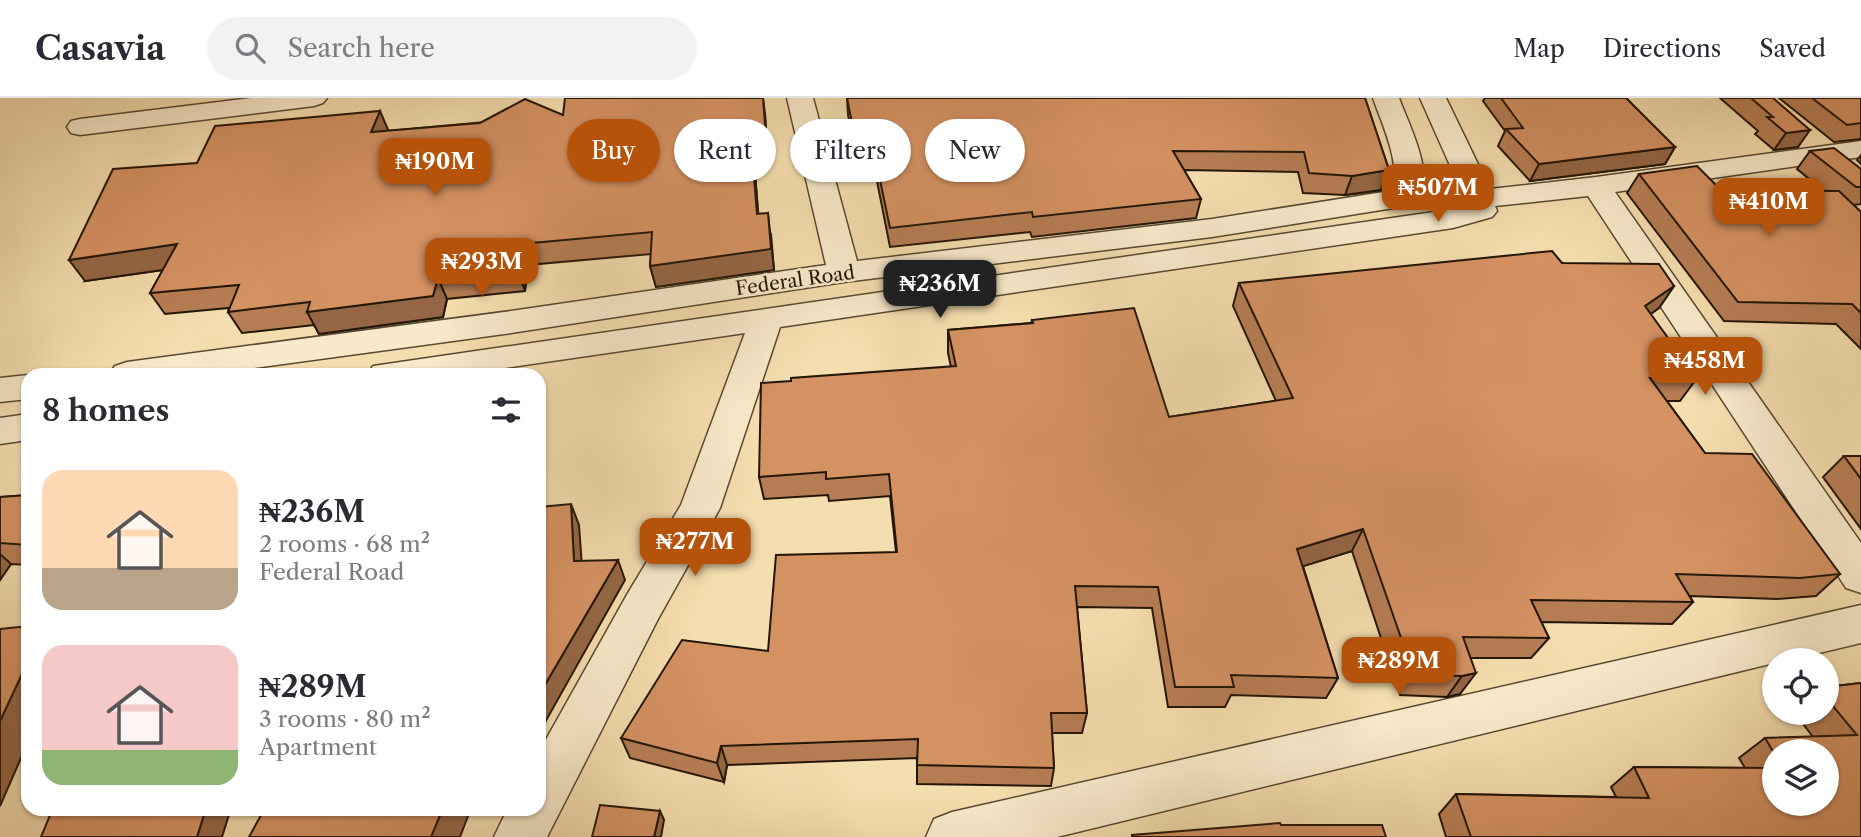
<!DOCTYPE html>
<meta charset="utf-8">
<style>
body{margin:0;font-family:"Libre Caslon Text",serif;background:#f2f2f3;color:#2b2b33;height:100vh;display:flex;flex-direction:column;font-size:26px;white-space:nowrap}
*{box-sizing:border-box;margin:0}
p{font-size:23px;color:#7c7c81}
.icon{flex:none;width:38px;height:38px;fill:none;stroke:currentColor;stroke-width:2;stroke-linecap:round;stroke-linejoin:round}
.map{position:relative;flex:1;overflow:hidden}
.panel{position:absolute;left:21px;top:270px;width:525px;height:448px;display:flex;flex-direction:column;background:#fff;border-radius:21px;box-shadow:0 2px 5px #0004}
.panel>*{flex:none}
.banner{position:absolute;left:567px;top:21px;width:665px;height:63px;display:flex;gap:14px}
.controls{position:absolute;left:1762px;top:550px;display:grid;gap:14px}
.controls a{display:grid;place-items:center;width:77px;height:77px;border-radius:50%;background:#fff;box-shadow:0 2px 5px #0004;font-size:35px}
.price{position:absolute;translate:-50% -60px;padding:0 16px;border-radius:14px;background:#b45309;color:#fff;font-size:23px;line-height:46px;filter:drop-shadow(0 2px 4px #0008)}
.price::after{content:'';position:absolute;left:50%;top:42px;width:21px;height:16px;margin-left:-10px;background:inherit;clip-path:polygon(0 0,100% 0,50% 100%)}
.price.selected{background:#222;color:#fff}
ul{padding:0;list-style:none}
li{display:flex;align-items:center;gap:21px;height:175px;padding:0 21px}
li span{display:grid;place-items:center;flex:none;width:196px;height:140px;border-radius:21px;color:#555}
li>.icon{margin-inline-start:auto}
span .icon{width:84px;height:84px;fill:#fffc;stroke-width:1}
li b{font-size:30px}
h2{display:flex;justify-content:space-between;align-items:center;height:84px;padding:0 21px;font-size:30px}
.pill{padding:0 24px;border-radius:32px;background:#fff;box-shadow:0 2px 5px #0004;font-size:24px;line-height:63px}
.pill.selected{background:#b45309;color:#fff}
header{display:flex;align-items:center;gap:42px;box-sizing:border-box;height:98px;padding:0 35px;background:#fff;border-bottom:2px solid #e1e1e2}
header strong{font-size:33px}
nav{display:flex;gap:38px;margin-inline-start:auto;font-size:24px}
.search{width:490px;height:63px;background:#f2f2f3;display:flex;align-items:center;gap:18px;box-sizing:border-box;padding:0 24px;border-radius:38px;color:#7c7c81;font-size:26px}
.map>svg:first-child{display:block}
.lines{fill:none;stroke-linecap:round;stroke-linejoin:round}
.minor-casing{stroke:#584831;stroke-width:3}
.minor{fill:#f8e9ca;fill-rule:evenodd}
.wall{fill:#b67d54;stroke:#241607;stroke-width:2;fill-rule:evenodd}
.shaded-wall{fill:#946645;stroke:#241607;stroke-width:2}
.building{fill:#d49162;stroke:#241607;stroke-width:2}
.labels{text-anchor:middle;stroke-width:5;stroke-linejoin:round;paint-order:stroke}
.street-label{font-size:19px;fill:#241607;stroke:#f8e9ca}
</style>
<header>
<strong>Casavia</strong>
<div class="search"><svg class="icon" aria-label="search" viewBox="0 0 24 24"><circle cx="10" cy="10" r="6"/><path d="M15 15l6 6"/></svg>Search here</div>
<nav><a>Map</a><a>Directions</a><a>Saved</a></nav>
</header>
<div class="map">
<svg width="1861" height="739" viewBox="0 0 1861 739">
<rect width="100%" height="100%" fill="#f4ddae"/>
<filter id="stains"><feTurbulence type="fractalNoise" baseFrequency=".00286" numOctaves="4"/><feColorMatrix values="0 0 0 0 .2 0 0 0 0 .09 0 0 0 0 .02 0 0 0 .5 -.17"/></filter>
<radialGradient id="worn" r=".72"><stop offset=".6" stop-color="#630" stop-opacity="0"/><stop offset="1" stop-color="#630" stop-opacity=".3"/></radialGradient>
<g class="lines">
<!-- minor casing -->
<g class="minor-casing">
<g id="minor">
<path d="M251 0H327L323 5 314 8 80 37 71 35 67 29 71 23 80 21Z"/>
<path d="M787 0H813L857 163 1212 121 1390 93C1404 71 1381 24 1373 0H1399C1407 22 1432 71 1420 91L1461 92 1420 0H1446L1490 91 1596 79 1861 43V59L1615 94 1861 445V495L1846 490 1588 98 1495 108 1497 113 1492 119 1453 130 780 229 720 410 658 521 547 739H494L508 710H539V654L628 495 681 407 745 235 463 276H368L373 268 1461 110 1400 109 1212 139 844 184 511 235 210 276H109L115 268 127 264 511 213 826 167Z"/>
<path d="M28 277V301L0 304V280Z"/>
<path d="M28 316V342L0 346V320Z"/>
<path d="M1861 507V545L1790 562H1774V565L1057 739H926L934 721 952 714Z"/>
</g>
</g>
<!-- minor -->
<use href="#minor" class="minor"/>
</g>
<!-- wall -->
<g class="wall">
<path d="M847 0H1365L1389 72 1381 92 1345 97 1303 95 1298 74 1184 72 1201 101 1196 120 1032 139 1030 134 890 149 871 53 855 54 848 17Z"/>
<path d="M1485 0H1626L1675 49 1665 66 1530 83 1498 48 1505 33 1483 3Z"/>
<path d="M1720 0H1773L1798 49 1774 52 1755 36 1758 33Z"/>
<path d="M1779 0H1861V41L1834 44Z"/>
<path d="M765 16 768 61 754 62 758 116 771 136 774 172 656 189 650 168 651 156 528 167 525 193 447 201 443 219 319 236 314 227 242 235 228 214 229 210 165 216 150 195 163 172 85 183 197 65 388 33 563 17Z"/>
<path d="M1810 53 1861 71V106L1853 107 1861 114V251L1836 226 1724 223 1627 95 1639 76 1721 92 1824 93 1797 71Z"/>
<path d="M1861 57V66L1857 62Z"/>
<path d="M1562 165 1674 188 1659 210 1650 216 1697 280 1680 303H1667L1705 355 1840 476 1816 498 1777 501 1690 498 1693 504 1672 526 1541 524 1549 540 1531 560H1470L1460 596 1447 599 1400 597 1352 453 1303 468 1338 580 1326 600 1231 597 1225 609H1168L1152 510 1077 509 1087 615 1082 635H1052L1054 670 1051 688 917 686V660L727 667 724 684 630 660 621 640 768 553 896 454 890 398 829 403 828 397 764 401 759 379 791 283 951 269 948 255V232L1031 225 1032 222 1169 319 1276 303 1233 208 1239 185Z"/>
<path d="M1844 358H1861V431L1823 379Z"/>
<path d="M28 397V467L11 466 0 482V399Z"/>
<path d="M1861 585V739H1446L1439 716 1456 696 1616 699 1611 689 1634 669 1745 670 1739 660 1765 640 1813 639 1794 614H1827V589ZM1774 653 1827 705H1774Z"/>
</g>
<!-- shaded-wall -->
<g class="shaded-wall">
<path d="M763 0 765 16 768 61 766 40Z"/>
<path d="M380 13 389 34H371Z"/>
<path d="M1810 32 1798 49 1774 52 1786 35Z"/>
<path d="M751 41 754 62 760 137 757 116Z"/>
<path d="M1675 49 1665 66 1530 83 1539 66Z"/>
<path d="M1389 72 1381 92 1345 97 1352 78Z"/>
<path d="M768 115 774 172 656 189 650 168Z"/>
<path d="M177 146 191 168 85 183 69 162Z"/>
<path d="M521 146 528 167 525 193 517 171Z"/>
<path d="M438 180 447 201 443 219 319 236 307 214Z"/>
<path d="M1674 188 1659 210 1630 231 1645 208Z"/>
<path d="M571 406 579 427 583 483 574 463Z"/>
<path d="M1363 431 1352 453 1288 473 1297 451Z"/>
<path d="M0 456 11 466 0 482Z"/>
<path d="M618 462 625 482 539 635V597Z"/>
<path d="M28 563V644L0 708V623Z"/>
<path d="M1476 575 1460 596 1447 599 1462 578Z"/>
<path d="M721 648 727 667 724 684 717 665Z"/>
<path d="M206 710H231L222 739H197Z"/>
<path d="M443 710H471L460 739H431Z"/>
<path d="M660 713 664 722 661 739H654Z"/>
</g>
<!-- building -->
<g class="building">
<path d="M565 0H763L766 40 751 41 757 116 768 115 771 151 650 168 652 134 521 146 517 171 438 180 433 198 307 214 310 204 228 214 239 187 150 195 177 146 69 162 113 71 197 65 215 28 380 13 371 34 480 25 525 1 563 17Z"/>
<path d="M847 0H1365L1389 72 1352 78 1309 75 1304 54 1173 53 1201 101 1033 119 1032 114 890 130 870 34 854 35Z"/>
<path d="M1501 0H1626L1675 49 1539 66 1506 31 1523 30Z"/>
<path d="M1751 0H1773L1810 32 1786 35 1767 19H1773Z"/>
<path d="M1812 0H1861V25L1847 27Z"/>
<path d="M1834 50 1861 71V89H1856L1810 53Z"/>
<path d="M1697 68 1721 92 1839 93 1861 114V215L1852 206 1738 204 1639 76Z"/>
<path d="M1552 153 1562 165 1659 166 1674 188 1645 208 1697 280H1650L1705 355 1752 356 1840 476 1800 480 1676 476 1693 504 1531 502 1549 540 1463 539 1476 575 1462 578 1414 577 1363 431 1297 451 1338 580 1231 577 1234 589H1175L1158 489 1075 488 1087 615H1051L1054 670 917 667 918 641 721 648 717 665 621 640 682 542 768 553 776 457 897 454 889 376 826 381V374L759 379 761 285 791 283V280L956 268 948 232 1033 225 1032 222 1134 210 1169 319 1293 300 1239 185Z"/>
<path d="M1844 358H1861V381Z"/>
<path d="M28 397V447L0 445V399Z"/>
<path d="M571 406 574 463 618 462 539 597V501L540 499H539V409Z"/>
<path d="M28 528V563L0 623V531Z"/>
<path d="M1861 585V739H1471L1456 696 1649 700 1634 669 1774 670V705H1827V653H1774V655L1765 640 1857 637 1827 601V589Z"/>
<path d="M600 707 660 713 654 739H592Z"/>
<path d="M53 710H206L197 739H41Z"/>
<path d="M265 710H443L431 739H249Z"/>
<path d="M1280 725 1281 727H1382L1386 739H1132V737Z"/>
</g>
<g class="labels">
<!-- street labels -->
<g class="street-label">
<text transform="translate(795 182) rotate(-8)" y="7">Federal Road</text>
</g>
</g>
<rect width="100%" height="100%" filter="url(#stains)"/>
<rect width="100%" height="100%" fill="url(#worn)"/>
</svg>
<div class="controls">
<a><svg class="icon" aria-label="locate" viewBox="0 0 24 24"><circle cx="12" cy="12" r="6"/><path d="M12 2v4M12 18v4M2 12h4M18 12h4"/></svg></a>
<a><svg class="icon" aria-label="layers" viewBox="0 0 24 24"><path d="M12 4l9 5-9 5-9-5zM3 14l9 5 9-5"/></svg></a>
</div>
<b class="price" style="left:435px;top:100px">₦190M</b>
<b class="price" style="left:1438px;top:126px">₦507M</b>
<b class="price" style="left:1769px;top:140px">₦410M</b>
<b class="price" style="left:482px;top:200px">₦293M</b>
<b class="price selected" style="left:940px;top:222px">₦236M</b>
<b class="price" style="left:1705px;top:299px">₦458M</b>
<b class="price" style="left:695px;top:480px">₦277M</b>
<b class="price" style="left:1399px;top:599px">₦289M</b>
<div class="banner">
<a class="pill selected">Buy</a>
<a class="pill">Rent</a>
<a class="pill">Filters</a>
<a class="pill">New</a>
</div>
<section class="panel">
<h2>8 homes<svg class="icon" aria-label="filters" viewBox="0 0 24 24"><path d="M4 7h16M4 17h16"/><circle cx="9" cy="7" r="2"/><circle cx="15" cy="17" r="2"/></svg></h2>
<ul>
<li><span style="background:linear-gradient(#ffd9b3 70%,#b9a48a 0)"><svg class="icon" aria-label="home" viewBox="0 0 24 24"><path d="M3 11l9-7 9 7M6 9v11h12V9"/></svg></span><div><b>₦236M</b><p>2 rooms · 68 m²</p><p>Federal Road</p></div></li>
<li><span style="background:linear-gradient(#f6c9c9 75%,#8fb573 0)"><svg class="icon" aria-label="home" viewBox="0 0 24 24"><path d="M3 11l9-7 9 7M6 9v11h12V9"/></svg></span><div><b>₦289M</b><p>3 rooms · 80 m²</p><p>Apartment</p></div></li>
</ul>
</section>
</div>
